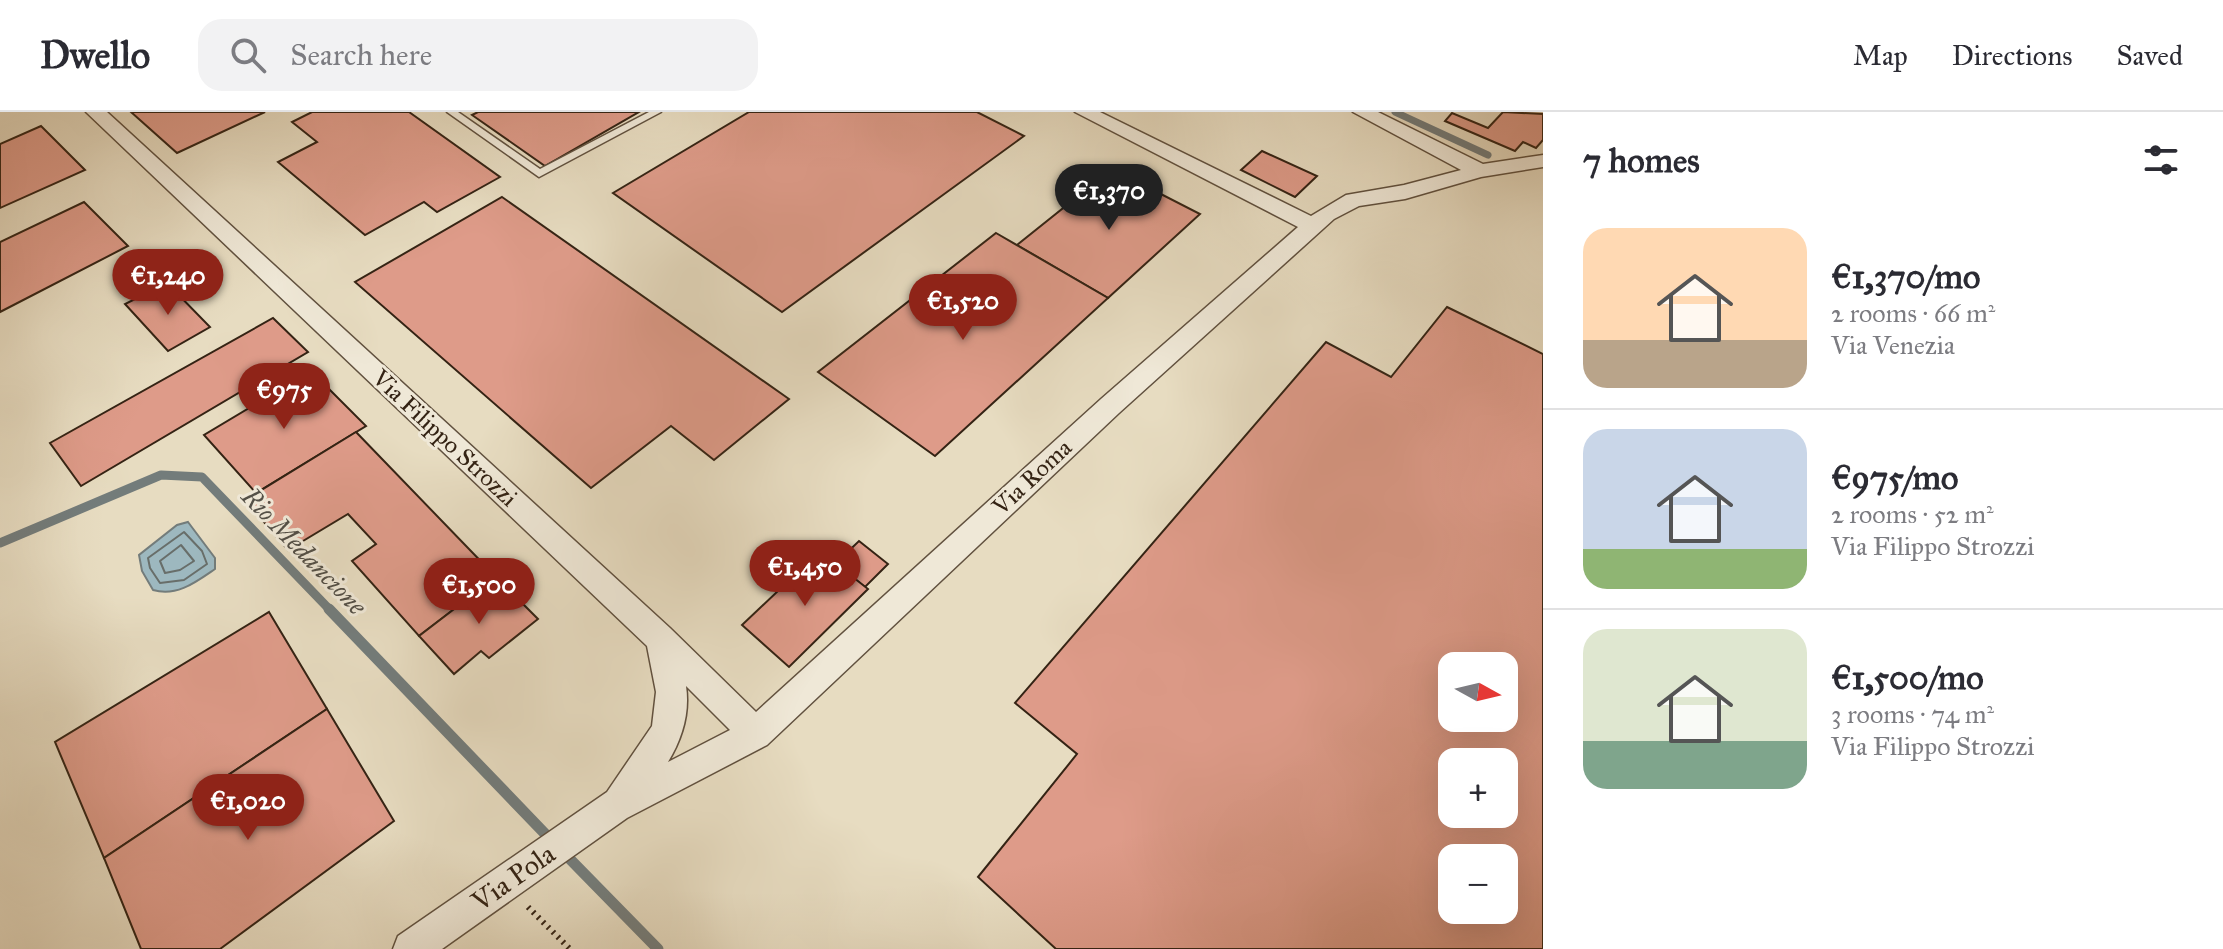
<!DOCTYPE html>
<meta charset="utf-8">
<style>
body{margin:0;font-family:"IM FELL Great Primer",serif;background:#f2f2f3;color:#2b2b33;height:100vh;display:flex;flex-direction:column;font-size:30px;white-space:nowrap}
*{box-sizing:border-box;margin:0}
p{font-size:26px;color:#7c7c81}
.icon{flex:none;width:44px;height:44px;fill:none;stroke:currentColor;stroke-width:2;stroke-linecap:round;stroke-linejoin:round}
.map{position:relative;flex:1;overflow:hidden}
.sheet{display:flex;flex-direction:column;background:#fff;width:680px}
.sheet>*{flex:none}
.needle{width:52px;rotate:98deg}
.buttons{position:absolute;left:1438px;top:540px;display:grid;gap:16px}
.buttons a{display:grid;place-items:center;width:80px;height:80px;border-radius:16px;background:#fff;box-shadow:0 8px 32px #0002;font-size:40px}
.price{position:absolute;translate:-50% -68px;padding:0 18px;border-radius:28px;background:#8f2418;color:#fff;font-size:26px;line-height:52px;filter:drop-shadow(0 2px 4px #0008)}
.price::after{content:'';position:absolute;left:50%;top:48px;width:24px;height:18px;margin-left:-12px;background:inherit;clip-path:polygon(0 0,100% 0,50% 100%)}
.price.on{background:#222;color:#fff}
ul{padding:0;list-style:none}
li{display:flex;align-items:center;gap:24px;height:200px;padding:0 40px}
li+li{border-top:2px solid #e1e1e2}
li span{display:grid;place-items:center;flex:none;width:224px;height:160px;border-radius:24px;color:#555}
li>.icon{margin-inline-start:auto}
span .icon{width:96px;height:96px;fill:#fffc;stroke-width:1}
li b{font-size:34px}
h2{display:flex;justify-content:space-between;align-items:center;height:96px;padding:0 40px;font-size:34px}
header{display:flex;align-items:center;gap:48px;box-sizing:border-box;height:112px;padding:0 40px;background:#fff;border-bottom:2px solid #e1e1e2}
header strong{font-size:38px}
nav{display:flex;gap:44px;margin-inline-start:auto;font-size:28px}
.search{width:560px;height:72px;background:#f2f2f3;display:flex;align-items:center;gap:20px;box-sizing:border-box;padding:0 28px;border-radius:24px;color:#7c7c81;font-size:30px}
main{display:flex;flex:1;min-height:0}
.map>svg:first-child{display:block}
.water{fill:#9db8bf;stroke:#737c7b;stroke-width:2}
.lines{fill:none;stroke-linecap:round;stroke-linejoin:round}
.shore{stroke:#686e6a;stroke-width:2}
.stream-far2{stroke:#737c7b;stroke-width:7}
.stream-far1{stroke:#737c7b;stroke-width:9}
.stream{stroke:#737c7b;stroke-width:11}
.building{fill:#de9b89;stroke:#342314;stroke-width:2;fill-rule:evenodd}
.lane-casing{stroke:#61513f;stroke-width:3}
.street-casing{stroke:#61513f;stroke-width:3}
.path{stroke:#342314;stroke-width:6;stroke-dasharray:2 5;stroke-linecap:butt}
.lane{fill:#efe8d7;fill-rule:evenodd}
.street{fill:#efe8d7;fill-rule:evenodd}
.labels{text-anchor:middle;stroke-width:6;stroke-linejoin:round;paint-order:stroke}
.street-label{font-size:24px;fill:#342314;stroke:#efe8d7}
.water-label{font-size:26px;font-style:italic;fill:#545047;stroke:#efe8d7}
.near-street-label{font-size:28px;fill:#342314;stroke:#efe8d7}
</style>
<header>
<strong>Dwello</strong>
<div class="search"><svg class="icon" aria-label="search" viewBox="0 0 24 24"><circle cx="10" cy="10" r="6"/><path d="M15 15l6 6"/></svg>Search here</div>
<nav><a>Map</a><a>Directions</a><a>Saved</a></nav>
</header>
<main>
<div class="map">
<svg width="1543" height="837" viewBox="0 0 1543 837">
<rect width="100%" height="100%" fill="#e7dcc1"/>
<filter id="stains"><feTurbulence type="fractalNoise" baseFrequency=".0025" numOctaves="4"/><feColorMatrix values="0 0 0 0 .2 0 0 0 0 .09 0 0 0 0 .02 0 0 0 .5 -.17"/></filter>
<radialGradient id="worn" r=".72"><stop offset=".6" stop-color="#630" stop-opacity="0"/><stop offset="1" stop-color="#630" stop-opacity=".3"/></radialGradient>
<!-- water -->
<path class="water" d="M188 410 215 446V457C196 470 177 485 153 478L142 459 139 443 177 413Z"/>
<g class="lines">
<!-- shore -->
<g class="shore">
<path d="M184 420 202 439 207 452 184 468 160 471 150 456 148 446Z"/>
<path d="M181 433 194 449 180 458 165 461 160 449Z"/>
</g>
<!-- stream-far2 -->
<path class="stream-far2" d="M1395 0 1488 43"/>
<!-- stream-far1 -->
<path class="stream-far1" d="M0 431 161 363 202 365 331 499"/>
<!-- stream -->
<g class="stream">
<path d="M329 497 552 729"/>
<path d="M562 739 658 837"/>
</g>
</g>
<!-- building -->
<g class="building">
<path d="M131 0H265L177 41Z"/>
<path d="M312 0H409L500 65 437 100 424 90 365 123 278 50 317 30 292 10Z"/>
<path d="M478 0H639L545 54 472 3Z"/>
<path d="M749 0H977L1024 24 782 200 613 81Z"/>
<path d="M1503 0 1543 2V28L1536 36 1523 30 1515 39 1445 9 1452 1 1488 16Z"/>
<path d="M41 14 85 58 0 96V32Z"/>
<path d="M1262 39 1317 64 1295 85 1241 58Z"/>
<path d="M1112 57 1200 102 1108 186 1017 133Z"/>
<path d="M502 85 789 287 714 348 671 314 591 376 355 170Z"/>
<path d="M84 90 128 134 0 200V130Z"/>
<path d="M996 121 1108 186 935 344 818 260Z"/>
<path d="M167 171 210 215 168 239 125 192Z"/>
<path d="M1447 195 1543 242V837H1056L978 765 1077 642 1015 591 1326 230 1391 265ZM1452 554H1504V606H1452ZM1452 650H1504V702H1452ZM1452 746H1504V798H1452Z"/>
<path d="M273 206 308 240 81 374 50 331Z"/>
<path d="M311 259 366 314 256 381 204 323Z"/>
<path d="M356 320 496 465 419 524 352 449 376 432 348 402 288 438 245 388Z"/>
<path d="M859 429 888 452 865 475 835 452Z"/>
<path d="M820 439 868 477 789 555 742 513Z"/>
<path d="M496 465 538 507 489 546 481 539 454 562 419 524Z"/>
<path d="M269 500 327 597 104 746 55 630Z"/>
<path d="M327 597 394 709 220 837H141L104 746Z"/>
</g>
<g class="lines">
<!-- lane casing -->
<g class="lane-casing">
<path id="lane" d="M447 0H458L540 57 649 0H661L539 65Z"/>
</g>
<!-- street casing -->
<g class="street-casing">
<path id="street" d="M86 0H107L670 516 756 600 1101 287 1298 115 1075 0H1100L1311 104 1346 83 1404 73 1461 58 1353 0H1378L1483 52 1543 43V55L1481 65 1405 87 1359 94 1334 107 1119 301 767 633 627 706 442 837H393L398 824 607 680 652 614 656 580 647 534ZM686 574 730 618 668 650C682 627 690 601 686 574Z"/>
</g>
<!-- path -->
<path class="path" d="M528 795 570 837"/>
<!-- lane -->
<use href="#lane" class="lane"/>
<!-- street -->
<use href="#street" class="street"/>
</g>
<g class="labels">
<!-- street labels -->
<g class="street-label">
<text transform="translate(445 326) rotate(43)" y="8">Via Filippo Strozzi</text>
<text transform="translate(1032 365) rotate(-43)" y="8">Via Roma</text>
</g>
<!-- water labels -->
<g class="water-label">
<text transform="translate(304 439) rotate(46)" y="9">Rio Medancione</text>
</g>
<!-- near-street labels -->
<g class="near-street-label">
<text transform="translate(513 765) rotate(-35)" y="10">Via Pola</text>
</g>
</g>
<rect width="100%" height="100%" filter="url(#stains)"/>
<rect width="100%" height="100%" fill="url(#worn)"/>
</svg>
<div class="buttons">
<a><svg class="needle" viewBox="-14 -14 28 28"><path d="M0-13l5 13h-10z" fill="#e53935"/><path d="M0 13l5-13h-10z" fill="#7c7c81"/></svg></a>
<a>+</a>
<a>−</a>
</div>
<b class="price on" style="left:1109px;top:120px">€1,370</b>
<b class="price" style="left:168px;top:205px">€1,240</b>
<b class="price" style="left:963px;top:230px">€1,520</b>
<b class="price" style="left:284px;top:319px">€975</b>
<b class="price" style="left:805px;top:496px">€1,450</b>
<b class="price" style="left:479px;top:514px">€1,500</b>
<b class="price" style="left:248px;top:730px">€1,020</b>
</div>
<section class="sheet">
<h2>7 homes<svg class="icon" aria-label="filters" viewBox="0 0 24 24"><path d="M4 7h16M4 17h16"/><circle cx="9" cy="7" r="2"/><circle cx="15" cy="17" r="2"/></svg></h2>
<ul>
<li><span style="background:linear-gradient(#ffd9b3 70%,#b9a48a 0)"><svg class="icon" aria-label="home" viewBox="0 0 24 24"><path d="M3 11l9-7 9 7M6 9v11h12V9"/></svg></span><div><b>€1,370/mo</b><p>2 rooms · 66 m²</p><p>Via Venezia</p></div></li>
<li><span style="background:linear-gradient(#c9d6e8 75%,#8fb573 0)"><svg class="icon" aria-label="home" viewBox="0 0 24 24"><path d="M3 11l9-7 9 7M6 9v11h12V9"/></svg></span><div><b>€975/mo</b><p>2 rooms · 52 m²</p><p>Via Filippo Strozzi</p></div></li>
<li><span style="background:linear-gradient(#dfe7d0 70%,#7fa58c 0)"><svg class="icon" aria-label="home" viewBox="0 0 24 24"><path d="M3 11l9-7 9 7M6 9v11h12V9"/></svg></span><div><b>€1,500/mo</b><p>3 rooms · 74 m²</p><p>Via Filippo Strozzi</p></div></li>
</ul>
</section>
</main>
